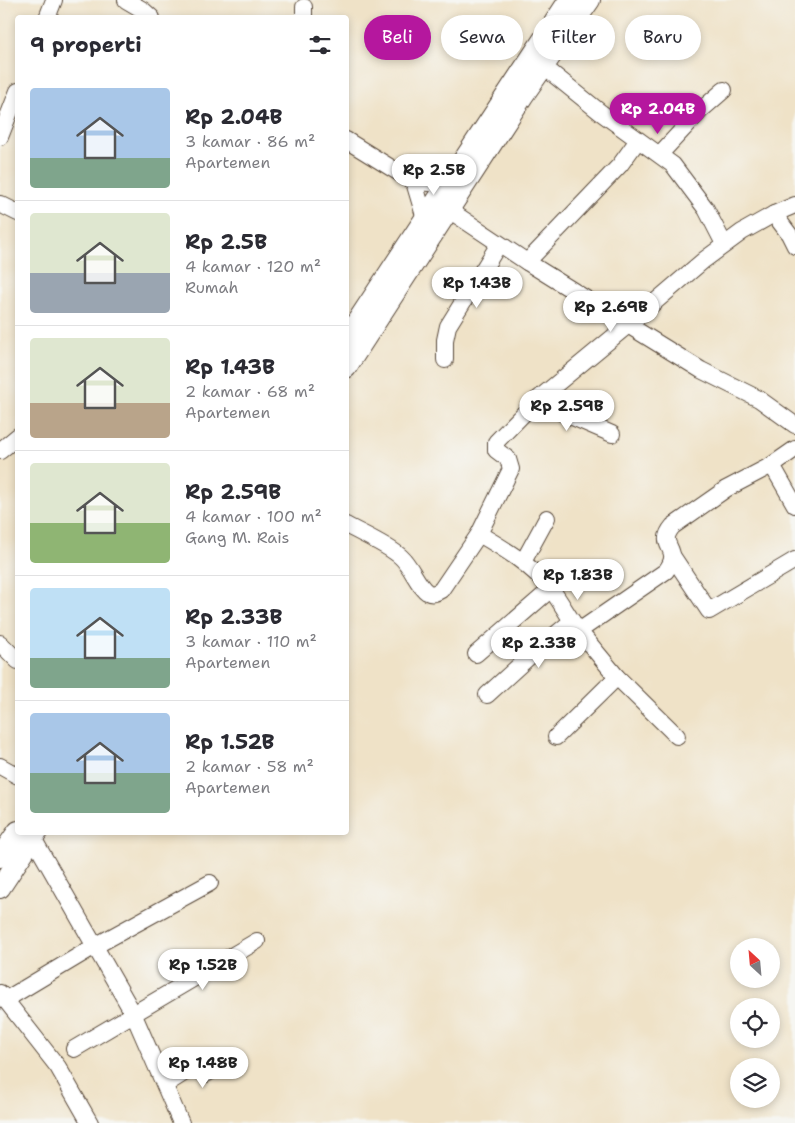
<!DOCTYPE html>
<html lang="id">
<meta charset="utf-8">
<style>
body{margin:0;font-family:"Shantell Sans",sans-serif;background:#f7f7f7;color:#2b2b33;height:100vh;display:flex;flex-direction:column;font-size:19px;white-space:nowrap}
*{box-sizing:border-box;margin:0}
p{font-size:16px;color:#7c7c81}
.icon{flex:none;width:28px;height:28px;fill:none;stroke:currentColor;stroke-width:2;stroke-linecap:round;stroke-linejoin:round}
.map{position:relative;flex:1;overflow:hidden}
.side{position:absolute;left:15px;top:15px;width:334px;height:820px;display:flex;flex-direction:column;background:#fff;border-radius:5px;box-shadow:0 2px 8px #0003}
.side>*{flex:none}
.banner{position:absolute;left:364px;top:15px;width:356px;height:45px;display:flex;gap:10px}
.needle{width:32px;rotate:334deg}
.buttons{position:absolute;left:730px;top:938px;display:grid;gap:10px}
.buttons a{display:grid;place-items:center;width:50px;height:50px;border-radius:50%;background:#fff;box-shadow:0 2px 8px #0003;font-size:25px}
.price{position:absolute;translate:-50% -42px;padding:0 11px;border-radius:18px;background:#fff;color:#222;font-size:16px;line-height:32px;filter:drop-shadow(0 1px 2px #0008)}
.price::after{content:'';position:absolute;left:50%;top:30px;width:15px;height:11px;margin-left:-8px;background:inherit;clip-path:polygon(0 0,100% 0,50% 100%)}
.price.selected{background:#b5179e;color:#fff}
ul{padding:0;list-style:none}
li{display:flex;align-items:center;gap:15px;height:125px;padding:0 15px}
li+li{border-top:1px solid #e1e1e2}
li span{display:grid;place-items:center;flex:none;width:140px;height:100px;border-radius:5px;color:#555}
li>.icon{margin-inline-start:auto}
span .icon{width:60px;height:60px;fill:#fffc;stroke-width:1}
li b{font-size:21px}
h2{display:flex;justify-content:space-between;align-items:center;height:60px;padding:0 15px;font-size:21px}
.chip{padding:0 18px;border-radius:22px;background:#fff;box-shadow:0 2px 8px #0003;font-size:18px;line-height:45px}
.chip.selected{background:#b5179e;color:#fff}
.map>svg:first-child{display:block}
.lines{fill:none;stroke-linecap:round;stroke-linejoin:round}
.minor-casing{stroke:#564637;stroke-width:18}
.major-casing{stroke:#564637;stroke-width:22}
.minor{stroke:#fff;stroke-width:16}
.major{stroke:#fff;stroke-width:20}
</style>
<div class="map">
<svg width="795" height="1123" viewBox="0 0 795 1123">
<rect width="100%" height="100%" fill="#f6f6f2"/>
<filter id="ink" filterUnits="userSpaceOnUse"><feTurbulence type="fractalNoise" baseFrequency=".02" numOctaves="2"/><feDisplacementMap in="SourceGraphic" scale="10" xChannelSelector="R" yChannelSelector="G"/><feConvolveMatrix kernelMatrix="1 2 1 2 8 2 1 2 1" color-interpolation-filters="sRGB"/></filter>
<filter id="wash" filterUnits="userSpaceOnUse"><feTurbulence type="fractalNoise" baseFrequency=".0096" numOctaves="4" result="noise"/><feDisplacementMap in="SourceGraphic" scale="20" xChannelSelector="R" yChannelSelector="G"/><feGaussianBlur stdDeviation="1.12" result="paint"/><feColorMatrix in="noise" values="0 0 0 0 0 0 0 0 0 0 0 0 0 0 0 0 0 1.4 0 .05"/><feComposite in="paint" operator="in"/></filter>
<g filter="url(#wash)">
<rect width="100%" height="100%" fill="#efe2c7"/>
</g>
<g filter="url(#ink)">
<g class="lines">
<!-- minor casing -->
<g class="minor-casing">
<g id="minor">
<path d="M126 0 143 10 152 18"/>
<path d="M304 7V18"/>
<path d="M47 18 54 0"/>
<path d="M543 66 600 112 673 165 706 209 724 244"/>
<path d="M0 137 18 91"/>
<path d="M346 140 414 182 448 184"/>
<path d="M660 154 700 111 724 90"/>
<path d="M414 182 425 219"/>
<path d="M0 204 18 213"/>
<path d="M449 210 527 262 628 325 701 370 759 399 795 425"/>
<path d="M774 214 789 234 795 246"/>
<path d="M527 262 620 165 638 140"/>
<path d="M445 360V340L448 326 499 244"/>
<path d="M537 400 549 407 612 434"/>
<path d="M0 451 18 436"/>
<path d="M772 465 795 505"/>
<path d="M346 525C362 534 388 545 401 557 411 566 418 586 427 592 432 595 436 593 441 590L479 534 511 469 508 459 496 450V442L537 400 628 325 704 260 742 232 774 214 795 205"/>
<path d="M479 534C505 549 531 565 551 589 561 602 569 618 579 631"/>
<path d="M673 557 709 611 795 560"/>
<path d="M523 562 547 518"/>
<path d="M0 643 18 661"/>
<path d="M476 654 551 589"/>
<path d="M487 695 532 654 572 621"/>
<path d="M677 736 617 677 579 631 666 571C684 547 655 547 673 526L726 489 772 465 795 449"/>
<path d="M556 737 617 677"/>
<path d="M0 766 18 776"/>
<path d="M33 838 133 1013 181 1123"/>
<path d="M0 993 58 1067 90 1123"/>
<path d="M5 1000 95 946 210 883"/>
<path d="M74 1049 257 941"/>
<path d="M165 1085 198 1064 203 1073 206 1074 227 1062"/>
</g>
</g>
<!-- major casing -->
<g class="major-casing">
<g id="major">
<path d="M346 338 569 0"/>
<path d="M346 368 523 96 590 0"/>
<path d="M0 857 18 831"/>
<path d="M0 888 37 832"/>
</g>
</g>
<!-- minor -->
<use href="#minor" class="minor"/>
<!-- major -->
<use href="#major" class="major"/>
</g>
</g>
</svg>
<div class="buttons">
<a><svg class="needle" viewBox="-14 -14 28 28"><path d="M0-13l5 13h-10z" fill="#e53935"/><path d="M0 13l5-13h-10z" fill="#7c7c81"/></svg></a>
<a><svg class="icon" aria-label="locate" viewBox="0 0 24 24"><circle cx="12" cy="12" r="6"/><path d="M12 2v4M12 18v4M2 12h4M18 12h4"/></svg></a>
<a><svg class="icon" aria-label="layers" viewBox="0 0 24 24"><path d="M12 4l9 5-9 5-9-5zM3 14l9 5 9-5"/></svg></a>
</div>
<b class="price selected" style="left:658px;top:135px">Rp 2.04B</b>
<b class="price" style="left:434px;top:196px">Rp 2.5B</b>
<b class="price" style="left:477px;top:309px">Rp 1.43B</b>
<b class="price" style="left:611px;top:333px">Rp 2.69B</b>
<b class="price" style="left:567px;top:432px">Rp 2.59B</b>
<b class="price" style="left:578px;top:601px">Rp 1.83B</b>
<b class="price" style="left:539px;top:669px">Rp 2.33B</b>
<b class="price" style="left:203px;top:991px">Rp 1.52B</b>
<b class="price" style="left:203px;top:1089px">Rp 1.48B</b>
<div class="banner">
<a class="chip selected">Beli</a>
<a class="chip">Sewa</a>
<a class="chip">Filter</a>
<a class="chip">Baru</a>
</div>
<section class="side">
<h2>9 properti<svg class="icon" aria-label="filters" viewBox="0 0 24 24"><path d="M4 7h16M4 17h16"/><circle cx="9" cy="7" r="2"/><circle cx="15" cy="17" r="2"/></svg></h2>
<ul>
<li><span style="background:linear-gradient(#a9c7e8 70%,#7fa58c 0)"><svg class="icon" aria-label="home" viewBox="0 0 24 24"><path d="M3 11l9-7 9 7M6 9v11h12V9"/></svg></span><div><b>Rp 2.04B</b><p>3 kamar · 86 m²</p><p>Apartemen</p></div></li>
<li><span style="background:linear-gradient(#dfe7d0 60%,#9aa5b1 0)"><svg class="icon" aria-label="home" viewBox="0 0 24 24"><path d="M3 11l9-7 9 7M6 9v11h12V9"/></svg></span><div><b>Rp 2.5B</b><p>4 kamar · 120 m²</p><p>Rumah</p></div></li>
<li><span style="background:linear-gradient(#dfe7d0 65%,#b9a48a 0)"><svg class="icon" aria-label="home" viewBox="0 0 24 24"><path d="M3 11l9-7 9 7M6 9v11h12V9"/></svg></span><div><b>Rp 1.43B</b><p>2 kamar · 68 m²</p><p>Apartemen</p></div></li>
<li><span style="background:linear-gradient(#dfe7d0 60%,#8fb573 0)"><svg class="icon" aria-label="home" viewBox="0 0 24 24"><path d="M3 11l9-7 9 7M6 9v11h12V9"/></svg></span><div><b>Rp 2.59B</b><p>4 kamar · 100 m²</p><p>Gang M. Rais</p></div></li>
<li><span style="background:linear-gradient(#bfe0f5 70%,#7fa58c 0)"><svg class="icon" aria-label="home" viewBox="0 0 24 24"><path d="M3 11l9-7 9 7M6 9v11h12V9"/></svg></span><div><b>Rp 2.33B</b><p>3 kamar · 110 m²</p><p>Apartemen</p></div></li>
<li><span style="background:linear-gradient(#a9c7e8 60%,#7fa58c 0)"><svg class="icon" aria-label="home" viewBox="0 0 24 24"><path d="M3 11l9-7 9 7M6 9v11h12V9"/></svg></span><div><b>Rp 1.52B</b><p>2 kamar · 58 m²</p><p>Apartemen</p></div></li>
</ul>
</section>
</div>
